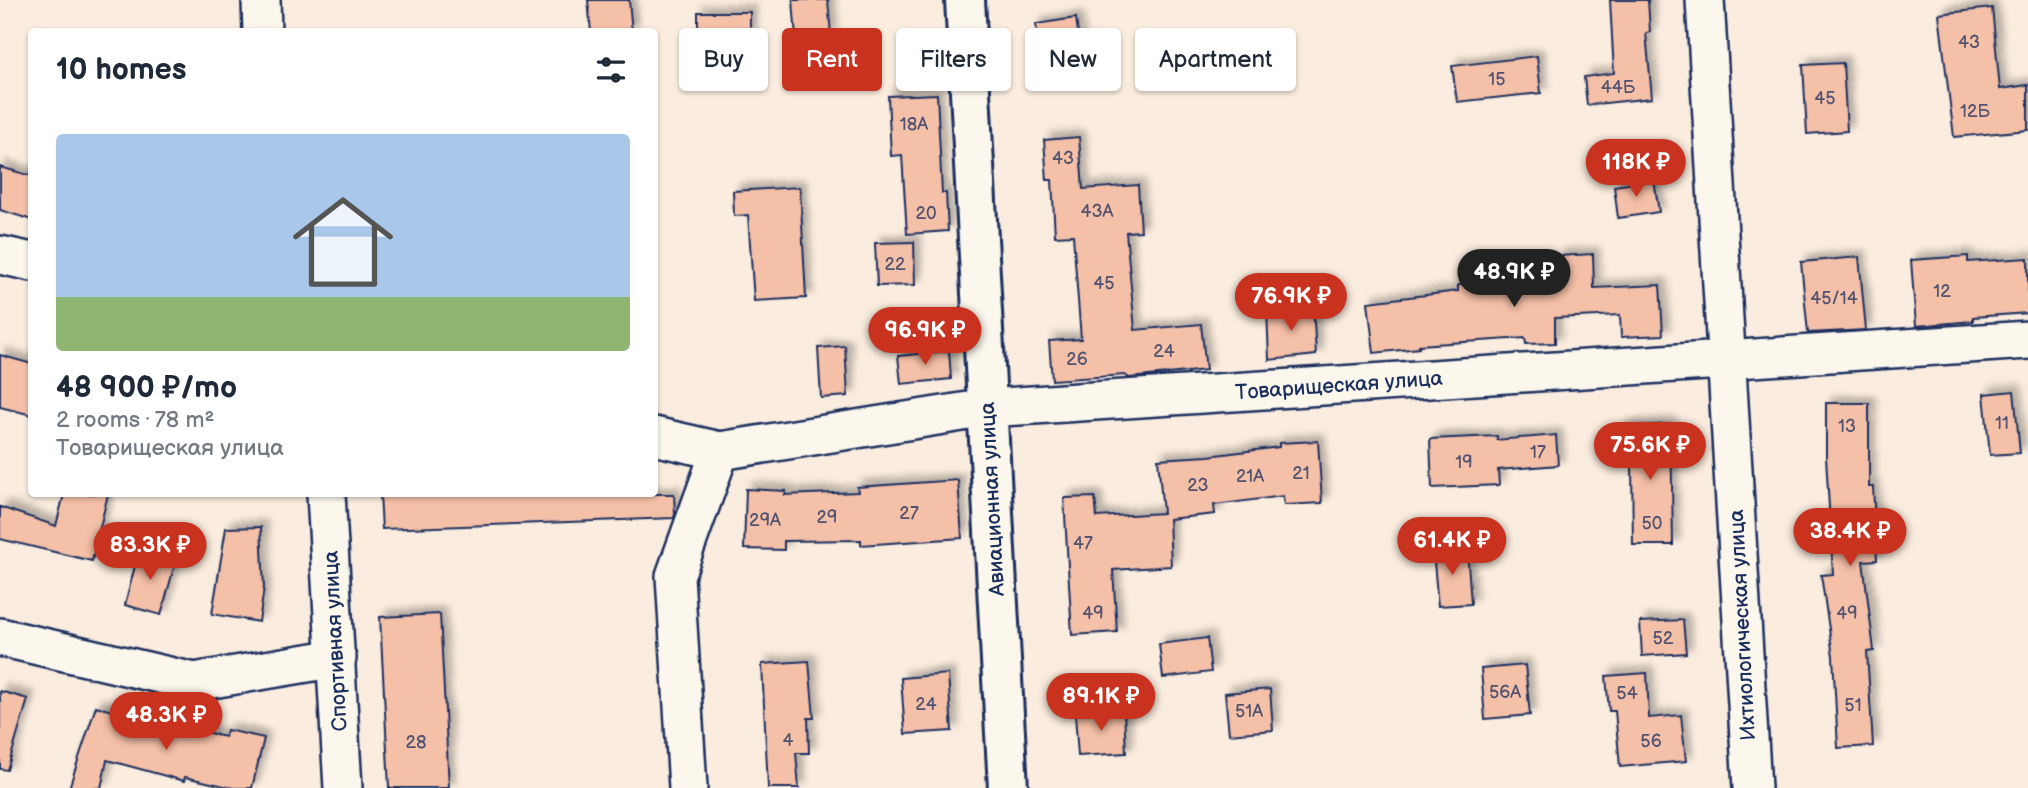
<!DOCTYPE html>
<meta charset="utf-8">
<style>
body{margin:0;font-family:"Balsamiq Sans",sans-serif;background:#f2f2f3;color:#1f2937;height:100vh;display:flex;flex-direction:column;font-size:26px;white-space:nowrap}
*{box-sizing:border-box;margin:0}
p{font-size:23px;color:#747a83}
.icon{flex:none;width:38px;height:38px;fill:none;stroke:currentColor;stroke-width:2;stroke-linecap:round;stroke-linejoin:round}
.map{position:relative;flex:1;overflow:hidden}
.sheet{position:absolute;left:28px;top:28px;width:630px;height:469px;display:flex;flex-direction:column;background:#fff;border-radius:7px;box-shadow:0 2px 5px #0004}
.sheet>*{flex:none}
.hud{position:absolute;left:679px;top:28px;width:665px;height:63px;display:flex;gap:14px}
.price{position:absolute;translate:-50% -60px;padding:0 16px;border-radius:24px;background:#c8321e;color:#fff;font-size:23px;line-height:46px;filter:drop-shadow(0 2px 4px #0008)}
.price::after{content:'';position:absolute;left:50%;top:42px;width:21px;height:16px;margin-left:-10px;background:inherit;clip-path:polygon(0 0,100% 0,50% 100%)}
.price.active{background:#222;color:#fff}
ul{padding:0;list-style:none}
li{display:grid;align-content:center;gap:14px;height:371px;padding:0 28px}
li+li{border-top:2px solid #e0e1e3}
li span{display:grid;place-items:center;height:217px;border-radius:7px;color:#555}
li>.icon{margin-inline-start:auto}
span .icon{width:126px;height:126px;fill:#fffc;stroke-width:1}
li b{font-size:30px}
h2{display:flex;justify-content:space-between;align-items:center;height:84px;padding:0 28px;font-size:30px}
.pill{padding:0 24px;border-radius:7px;background:#fff;box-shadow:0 2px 5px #0004;font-size:24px;line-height:63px}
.pill.active{background:#c8321e;color:#fff}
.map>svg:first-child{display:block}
.building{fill:#f5c0a8;stroke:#1b2f5e;stroke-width:2;filter:url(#shadow)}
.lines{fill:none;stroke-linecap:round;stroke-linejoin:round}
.minor-casing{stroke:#1b2f5e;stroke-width:42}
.secondary-casing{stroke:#1b2f5e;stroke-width:44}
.minor{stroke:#fbf7ec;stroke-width:37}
.secondary{stroke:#fbf7ec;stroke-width:38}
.labels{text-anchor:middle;stroke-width:6;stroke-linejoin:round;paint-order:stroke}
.number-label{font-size:18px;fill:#525370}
.street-label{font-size:21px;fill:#1b2f5e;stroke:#fbf7ec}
</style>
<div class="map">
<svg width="2028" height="788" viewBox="0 0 2028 788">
<defs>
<filter id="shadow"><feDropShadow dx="6" dy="-6" stdDeviation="3.5" flood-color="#0004"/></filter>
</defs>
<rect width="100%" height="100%" fill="#faecde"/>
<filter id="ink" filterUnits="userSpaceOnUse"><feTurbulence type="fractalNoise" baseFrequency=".0143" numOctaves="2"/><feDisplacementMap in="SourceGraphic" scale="14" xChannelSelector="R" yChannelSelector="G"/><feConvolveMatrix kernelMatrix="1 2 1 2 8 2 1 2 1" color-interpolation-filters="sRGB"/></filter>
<g filter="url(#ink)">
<!-- building -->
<g class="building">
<path d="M588 0H629L632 32H591Z"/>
<path d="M793 0H828L831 35 796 38Z"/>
<path d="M1610 0H1648L1650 32 1646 33 1652 98 1587 105 1584 77 1614 73Z"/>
<path d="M1992 8 2000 89 2028 85V130L1954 137 1939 14Z"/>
<rect x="698" y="12" width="52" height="52"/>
<path d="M1076 18 1082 66 1042 72 1036 24Z"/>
<path d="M1537 56 1541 93 1457 102 1452 66Z"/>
<path d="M1843 63 1847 131 1807 134 1803 65Z"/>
<path d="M937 94 942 193H946L948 231 907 234 902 155 891 156 888 96Z"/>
<path d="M1079 137 1083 189 1138 185 1141 231 1126 232 1135 330 1201 324 1206 370 1129 378 1125 375 1052 380 1049 341 1081 339 1073 235 1055 236 1052 180H1047L1044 140Z"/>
<path d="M0 167 32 176V220L0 210Z"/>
<path d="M1654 180 1659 212 1618 218 1614 186Z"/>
<path d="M800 187 806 298 754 301 748 215 734 216 733 191Z"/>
<path d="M914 242 915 285 877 286 875 243Z"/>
<path d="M1593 254 1594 288 1660 285 1663 335 1621 337 1620 315 1555 318V343L1526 344 1525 338 1419 345V348L1374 353 1368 302 1458 291V285L1524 280V268L1558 267V256Z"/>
<path d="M1968 256V262L2028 258V313L1973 317V321L1916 326 1911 260Z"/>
<path d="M1859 257 1866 330 1808 333 1801 262Z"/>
<path d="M1313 306 1316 355 1269 360 1267 310Z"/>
<path d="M845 346 848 396 821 398 818 348Z"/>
<path d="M949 351 951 379 901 384 898 356Z"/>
<path d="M0 355 32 364V415L0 407Z"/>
<path d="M2014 391 2020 453 1990 455 1984 394Z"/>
<path d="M1826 403H1869V487H1873L1877 560 1863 561 1874 651 1867 652 1873 746 1838 748 1833 656 1821 575 1833 574 1826 457Z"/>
<path d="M1671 424 1673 545H1633L1632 464H1623L1621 427Z"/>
<path d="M1556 435 1558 465 1498 470 1499 485 1432 488 1430 439 1497 436V440Z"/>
<path d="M1318 441 1322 503 1284 505 1283 496 1214 505 1215 514 1169 519 1171 566 1113 570 1117 632 1072 635 1064 498 1095 497 1097 517 1163 513 1158 459 1208 456 1279 447V443Z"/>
<path d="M958 480 962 538 861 545V540L784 541V550L744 549 746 489 786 491 785 495 858 492 857 487Z"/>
<path d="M64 494H108L92 561 0 539V507L56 526Z"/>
<path d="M380 494H674L675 514 674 518 382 529Z"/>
<path d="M261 527 264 588 259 622 212 614 226 528Z"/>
<path d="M1467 548 1471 604 1438 606 1433 551Z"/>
<path d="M139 550 176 560 161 615 125 605Z"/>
<path d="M440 614 449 788H389L380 617Z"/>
<path d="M1683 620 1686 653 1642 656 1640 622Z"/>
<path d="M1207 638 1211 672 1163 678 1159 644Z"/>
<path d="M809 661 814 718H808L809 753H796L799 788H768L762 664Z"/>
<path d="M1525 665 1530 715 1485 719 1481 669Z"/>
<path d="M1647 673 1649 718 1681 715 1686 761 1620 767 1615 711H1609L1606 676Z"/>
<path d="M948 674 952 731 905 734 901 678Z"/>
<path d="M1270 689 1273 730 1229 734 1225 693Z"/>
<path d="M0 691 28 699 7 770 0 769Z"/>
<path d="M96 706 154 725 155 719 225 737 227 730 264 738 252 788H233L185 777 184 781 107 760 101 788H69Z"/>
<path d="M1124 711 1126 753 1078 756 1075 714Z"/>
</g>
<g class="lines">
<!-- minor casing -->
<g class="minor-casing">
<g id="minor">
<path d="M261 0 262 32"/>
<path d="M1705 0 1752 788"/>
<path d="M0 255 32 262"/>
<path d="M654 436 720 451 987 408 2028 340"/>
<path d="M326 494 343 788"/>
<path d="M0 637 194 682 337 658"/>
<path d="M688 788 675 576 720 451"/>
</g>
</g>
<!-- secondary casing -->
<g class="secondary-casing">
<path id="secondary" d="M965 0 1008 788"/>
</g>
<!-- minor -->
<use href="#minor" class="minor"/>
<!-- secondary -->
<use href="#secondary" class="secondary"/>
</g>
</g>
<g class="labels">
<!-- number labels -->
<g class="number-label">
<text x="1969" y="48">43</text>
<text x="1497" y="85">15</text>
<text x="1618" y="93">44Б</text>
<text x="1825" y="104">45</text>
<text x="1975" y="117">12Б</text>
<text x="914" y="130">18А</text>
<text x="1063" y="164">43</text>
<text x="1097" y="217">43А</text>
<text x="926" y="219">20</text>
<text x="895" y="270">22</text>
<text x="1104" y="289">45</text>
<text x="1942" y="297">12</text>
<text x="1834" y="304">45/14</text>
<text x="1164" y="357">24</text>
<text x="1077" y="365">26</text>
<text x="2002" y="429">11</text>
<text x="1847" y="432">13</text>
<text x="1538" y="458">17</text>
<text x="1464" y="468">19</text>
<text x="1301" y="479">21</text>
<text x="1250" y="482">21А</text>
<text x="1198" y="491">23</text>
<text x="909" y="519">27</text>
<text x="827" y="523">29</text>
<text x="765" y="526">29А</text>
<text x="1652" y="529">50</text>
<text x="1083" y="549">47</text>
<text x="1093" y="619">49</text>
<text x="1847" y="619">49</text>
<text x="1663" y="644">52</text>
<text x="1505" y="698">56А</text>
<text x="1627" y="699">54</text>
<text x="926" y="710">24</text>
<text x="1853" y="711">51</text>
<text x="1249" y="717">51А</text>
<text x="788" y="746">4</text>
<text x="1651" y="747">56</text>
<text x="416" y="748">28</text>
</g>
<!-- street labels -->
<g class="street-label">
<text transform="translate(1339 385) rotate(-4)" y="7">Товарищеская улица</text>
<text transform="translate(992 499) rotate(-93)" y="7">Авиационная улица</text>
<text transform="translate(1742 625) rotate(-93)" y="7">Ихтиологическая улица</text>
<text transform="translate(335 641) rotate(-93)" y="7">Спортивная улица</text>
</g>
</g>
</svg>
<b class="price" style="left:1636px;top:199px">118K ₽</b>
<b class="price active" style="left:1514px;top:309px">48.9K ₽</b>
<b class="price" style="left:1291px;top:333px">76.9K ₽</b>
<b class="price" style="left:925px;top:367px">96.9K ₽</b>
<b class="price" style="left:1650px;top:482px">75.6K ₽</b>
<b class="price" style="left:1850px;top:568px">38.4K ₽</b>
<b class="price" style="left:1452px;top:577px">61.4K ₽</b>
<b class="price" style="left:150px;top:582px">83.3K ₽</b>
<b class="price" style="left:1101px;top:733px">89.1K ₽</b>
<b class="price" style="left:166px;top:752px">48.3K ₽</b>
<div class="hud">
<a class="pill">Buy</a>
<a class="pill active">Rent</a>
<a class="pill">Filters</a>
<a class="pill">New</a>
<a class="pill">Apartment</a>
</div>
<section class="sheet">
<h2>10 homes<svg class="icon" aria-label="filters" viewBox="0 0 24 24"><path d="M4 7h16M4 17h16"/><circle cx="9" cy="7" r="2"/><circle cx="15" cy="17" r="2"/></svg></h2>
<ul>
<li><span style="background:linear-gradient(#a9c7e8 75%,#8fb573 0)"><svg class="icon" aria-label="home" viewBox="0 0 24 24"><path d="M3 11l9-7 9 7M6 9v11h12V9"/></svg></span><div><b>48 900 ₽/mo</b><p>2 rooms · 78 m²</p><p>Товарищеская улица</p></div></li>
</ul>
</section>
</div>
